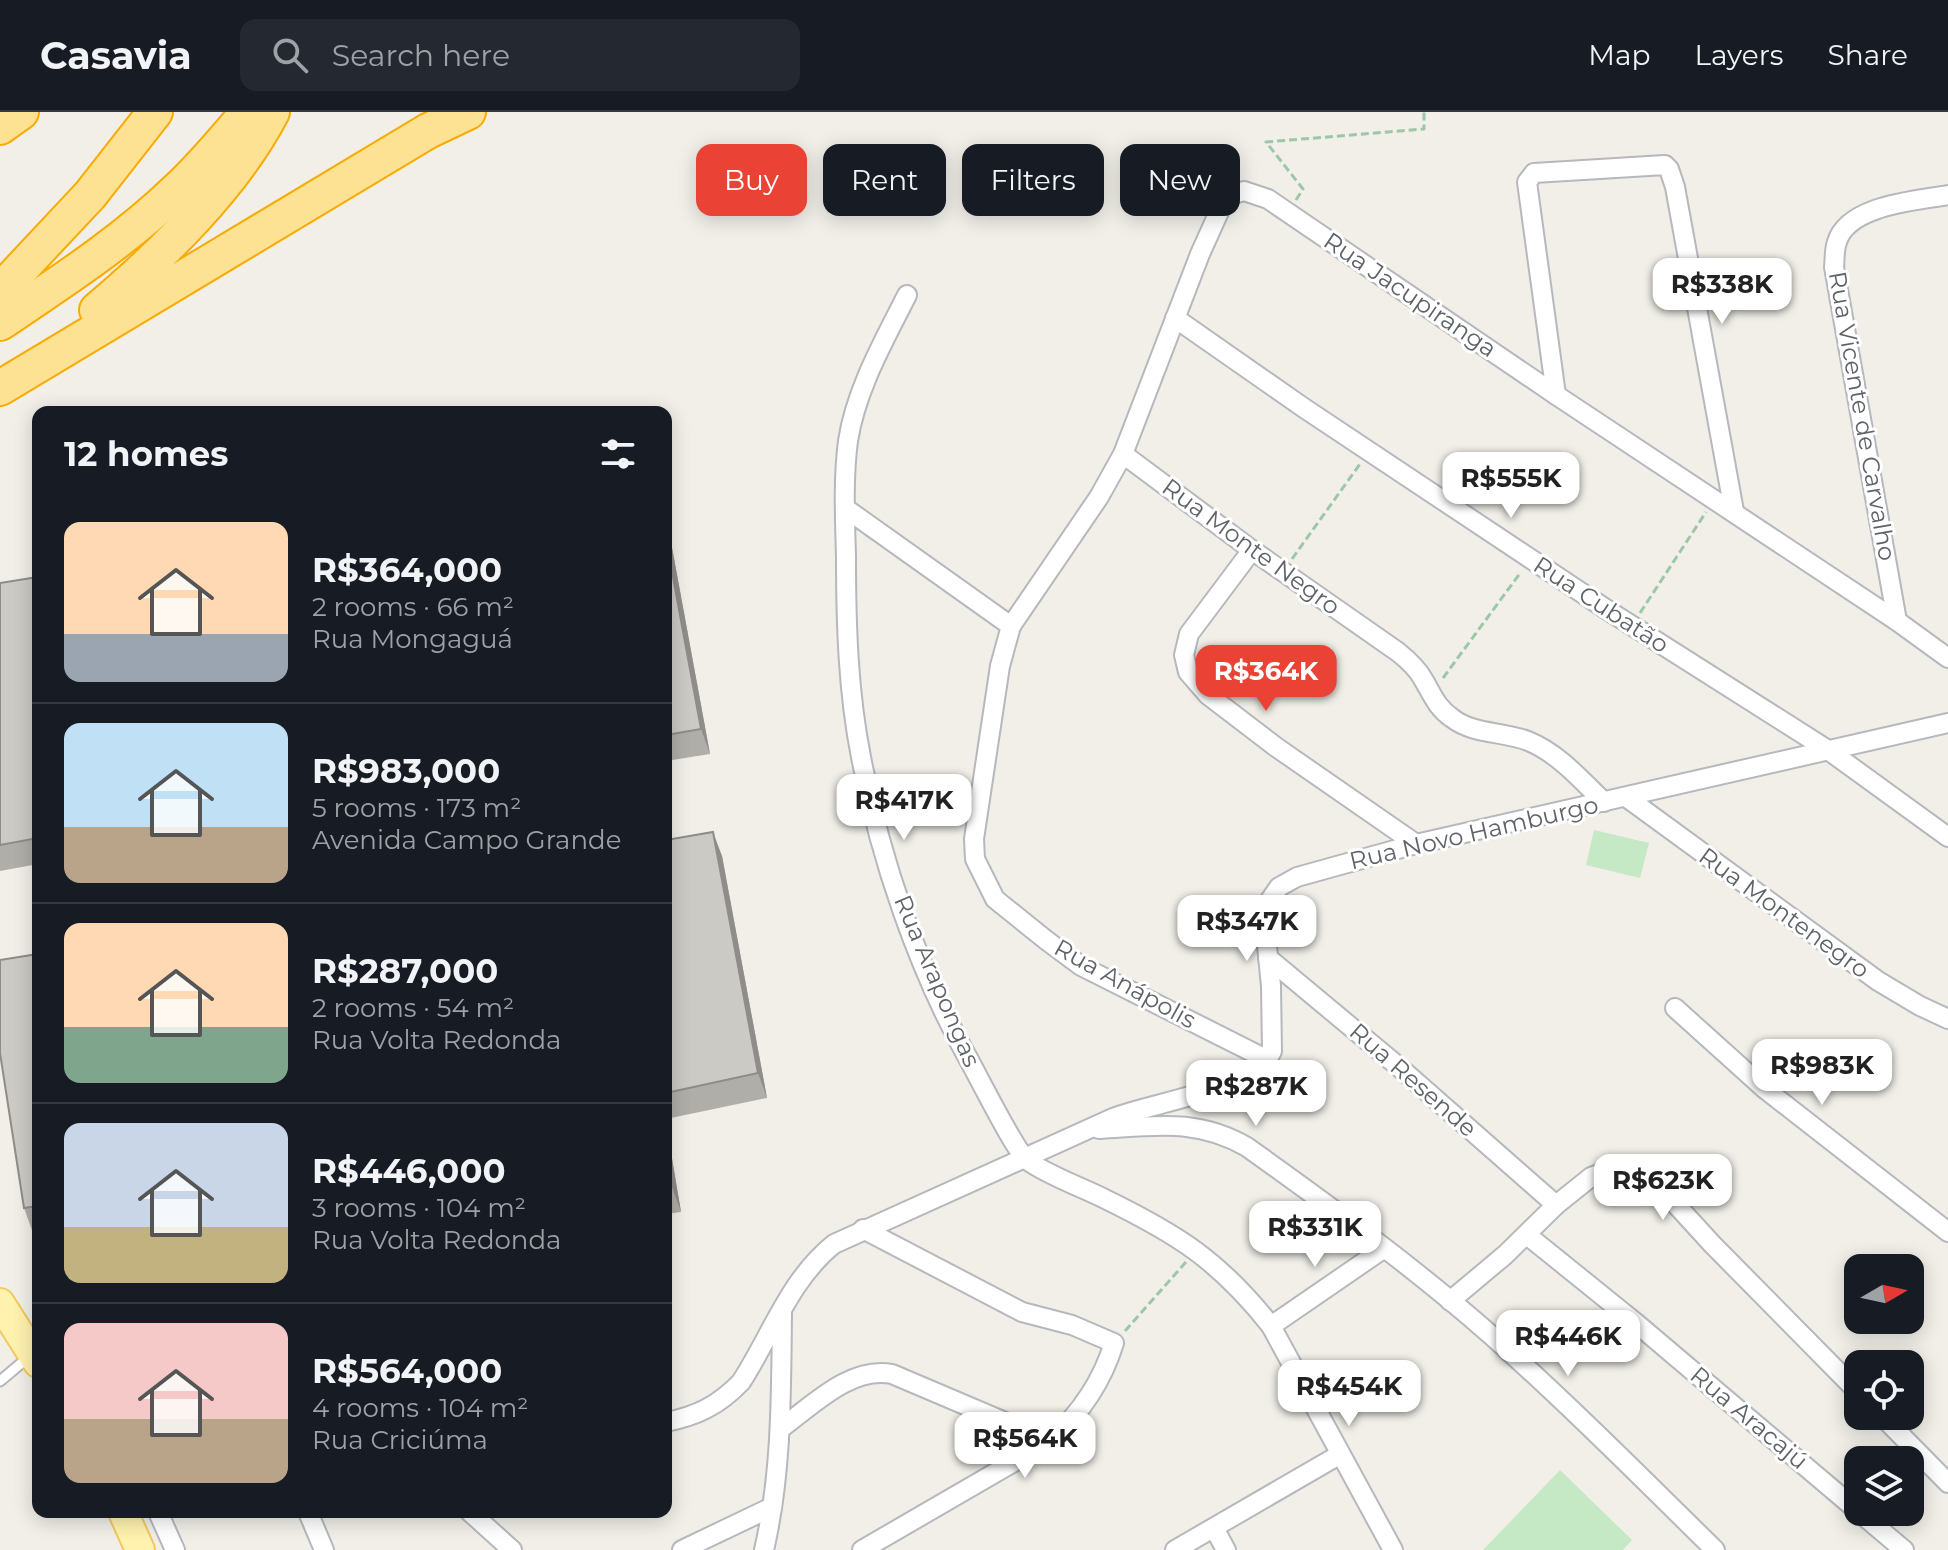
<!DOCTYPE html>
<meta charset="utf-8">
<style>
body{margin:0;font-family:Montserrat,sans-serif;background:#242831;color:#f1f3f6;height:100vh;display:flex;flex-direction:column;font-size:30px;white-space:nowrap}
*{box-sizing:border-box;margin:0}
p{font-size:26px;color:#9ea1a6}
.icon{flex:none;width:44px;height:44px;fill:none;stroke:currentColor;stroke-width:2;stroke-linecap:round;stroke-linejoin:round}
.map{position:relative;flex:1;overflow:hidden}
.drawer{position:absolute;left:32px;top:294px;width:640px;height:1112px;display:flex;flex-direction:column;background:#171b24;border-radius:16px;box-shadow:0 4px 20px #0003}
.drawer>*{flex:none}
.banner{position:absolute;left:696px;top:32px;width:760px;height:72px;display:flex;gap:16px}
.needle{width:52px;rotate:81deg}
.controls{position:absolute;left:1844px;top:1142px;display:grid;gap:16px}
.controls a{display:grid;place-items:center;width:80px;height:80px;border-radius:16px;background:#171b24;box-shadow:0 4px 20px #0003;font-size:40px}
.price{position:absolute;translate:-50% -68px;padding:0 18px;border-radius:16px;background:#fff;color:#222;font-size:26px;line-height:52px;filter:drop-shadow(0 2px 4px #0008)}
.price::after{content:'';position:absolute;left:50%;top:48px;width:24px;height:18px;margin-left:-12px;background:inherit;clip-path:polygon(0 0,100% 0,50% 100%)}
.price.selected{background:#ea4335;color:#fff}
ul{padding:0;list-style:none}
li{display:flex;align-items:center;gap:24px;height:200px;padding:0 32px}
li+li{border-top:2px solid #363941}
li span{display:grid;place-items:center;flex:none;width:224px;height:160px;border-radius:16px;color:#555}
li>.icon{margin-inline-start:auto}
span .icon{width:96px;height:96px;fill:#fffc;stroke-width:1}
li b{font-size:34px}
h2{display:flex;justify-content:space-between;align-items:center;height:96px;padding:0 32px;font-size:34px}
.chip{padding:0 28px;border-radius:16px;background:#171b24;box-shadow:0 4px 20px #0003;font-size:28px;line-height:72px}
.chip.selected{background:#ea4335;color:#fff}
header{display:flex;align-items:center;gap:48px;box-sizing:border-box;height:112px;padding:0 40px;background:#171b24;border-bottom:2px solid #363941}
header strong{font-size:38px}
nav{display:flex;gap:44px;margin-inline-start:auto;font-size:28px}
.search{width:560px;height:72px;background:#242831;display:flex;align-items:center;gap:20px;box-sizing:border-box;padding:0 28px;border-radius:16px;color:#9ea1a6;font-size:30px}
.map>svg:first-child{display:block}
.green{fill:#c5e8c5}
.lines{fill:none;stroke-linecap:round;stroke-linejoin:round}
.service-casing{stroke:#b5b8bc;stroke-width:13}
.minor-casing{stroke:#b5b8bc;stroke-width:22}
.primary-casing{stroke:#f2c960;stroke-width:32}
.motorway-casing{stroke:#f9ab00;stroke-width:38}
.path{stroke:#9cc7a9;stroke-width:3;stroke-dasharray:8 4;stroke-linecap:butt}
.service{stroke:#fff;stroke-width:9}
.minor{stroke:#fff;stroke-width:18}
.primary{stroke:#fff2af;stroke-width:28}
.motorway{stroke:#fde293;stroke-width:34}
.wall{fill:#afaea9}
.shaded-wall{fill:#8f8d8a}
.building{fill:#cccac5;stroke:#8f8d8a;stroke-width:2}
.labels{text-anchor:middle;stroke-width:6;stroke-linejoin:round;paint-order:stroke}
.street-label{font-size:24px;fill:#5f6368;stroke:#fff}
</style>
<header>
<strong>Casavia</strong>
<div class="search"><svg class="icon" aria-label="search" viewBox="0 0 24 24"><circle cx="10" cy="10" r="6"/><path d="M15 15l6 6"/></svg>Search here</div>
<nav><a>Map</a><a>Layers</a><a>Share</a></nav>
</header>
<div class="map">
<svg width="1948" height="1438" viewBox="0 0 1948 1438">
<rect width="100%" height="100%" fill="#f1efe8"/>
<!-- green -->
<g class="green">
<path d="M1594 718 1649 731 1640 766 1586 753Z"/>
<path d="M1560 1358 1632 1428 1623 1438H1483Z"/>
</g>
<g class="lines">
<!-- service casing -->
<g class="service-casing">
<path id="service" d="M0 1269 31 1243"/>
</g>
<!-- minor casing -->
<g class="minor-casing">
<g id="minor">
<path d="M907 183C884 229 856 277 848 329 843 367 845 407 846 445 846 511 848 580 861 645 880 746 918 858 969 948 979 966 1016 1040 1027 1048 1043 1061 1083 1076 1103 1086 1177 1122 1219 1148 1271 1214L1393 1438"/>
<path d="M1175 206 1304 296 1609 499 1828 638 1948 725"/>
<path d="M1556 283 1527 70 1534 61 1665 53 1669 57 1675 75 1734 399"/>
<path d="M1123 342 1252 438 1398 540C1408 548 1417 556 1423 567 1432 582 1437 596 1452 606 1474 623 1503 619 1528 629 1558 641 1581 668 1604 690"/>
<path d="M845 396 1011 514 1000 554 974 727 975 747 995 787 1046 828 1081 854 1268 948"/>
<path d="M1252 438 1189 522 1184 543 1188 560 1208 583 1276 635 1416 732"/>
<path d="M1897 509 1834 155C1835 147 1834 138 1837 130 1848 93 1916 89 1948 83"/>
<path d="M1011 514 1099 385 1123 342 1200 142 1223 91 1234 82 1244 79 1268 87 1556 283 1897 509 1948 546"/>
<path d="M1626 685 1878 869 1920 894 1948 907"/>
<path d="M1268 846 1399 955 1556 1093"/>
<path d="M1675 896 1765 977 1948 1120"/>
<path d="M1099 1017C1155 1014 1197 1006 1247 1035 1331 1095 1415 1156 1492 1224 1569 1293 1642 1366 1715 1438"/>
<path d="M1527 1123 1636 1211 1858 1399"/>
<path d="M1450 1189 1505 1143 1556 1093 1591 1065 1606 1059 1625 1058 1643 1063 1659 1074 1712 1132 1858 1280"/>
<path d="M1271 1214 1383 1137"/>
<path d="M1882 1304 1948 1371"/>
<path d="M666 1310C697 1304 719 1293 741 1270 771 1224 790 1167 834 1132L1113 1006C1154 990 1255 977 1272 939L1271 874 1264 804 1270 788 1279 775 1297 765 1416 732 1948 611"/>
<path d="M780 1317C812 1294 850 1254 892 1262L1050 1329"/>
<path d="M158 1400 175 1438"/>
<path d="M308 1400 324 1438"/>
<path d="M470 1400 512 1438"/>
<path d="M1859 1400 1904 1438"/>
<path d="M1214 1416 1226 1438"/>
<path d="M682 1438 772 1395"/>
<path d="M764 1438C782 1361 781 1281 782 1202"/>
<path d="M862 1438 1050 1329C1080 1302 1102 1270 1114 1231L1072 1213 1022 1200 863 1117"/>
<path d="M1175 1438 1339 1343"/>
</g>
</g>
<!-- primary casing -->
<g class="primary-casing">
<g id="primary">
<path d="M0 1191 38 1251"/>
<path d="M123 1400 140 1438"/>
</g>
</g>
<!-- motorway casing -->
<g class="motorway-casing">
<g id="motorway">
<path d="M0 15 21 0"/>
<path d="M0 179 90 83 155 0"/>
<path d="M97 198C161 144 233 75 272 0"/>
<path d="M0 211C61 170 124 129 177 78 203 54 225 27 248 0"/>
<path d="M0 276 428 19 468 0"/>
</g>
</g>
<!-- path -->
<g class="path">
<path d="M1296 88 1303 77 1266 30 1424 17V0"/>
<path d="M1292 447 1360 352"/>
<path d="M1640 501 1706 400"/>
<path d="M1443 566 1521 460"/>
<path d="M1125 1219 1186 1150"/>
</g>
<!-- service -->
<use href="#service" class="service"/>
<!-- minor -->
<use href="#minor" class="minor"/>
<!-- primary -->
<use href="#primary" class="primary"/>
<!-- motorway -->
<use href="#motorway" class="motorway"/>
</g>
<!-- wall -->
<g class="wall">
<path d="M666 403 710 642 666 649Z"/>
<path d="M38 465V752L0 759V471Z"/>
<path d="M666 728 722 744 767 986 666 1007Z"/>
<path d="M38 842V1120L33 1121 24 1096Z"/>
<path d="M666 1011 681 1100 666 1102Z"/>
</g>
<!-- shaded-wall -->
<g class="shaded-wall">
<path d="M666 403 710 642 701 617 666 427Z"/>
<path d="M713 720 722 744 767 986 758 961Z"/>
<path d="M666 1011 681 1100 672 1075 666 1039Z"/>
</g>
<!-- building -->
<g class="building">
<path d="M666 427 701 617 666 623Z"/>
<path d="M38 465V726L0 733V471Z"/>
<path d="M713 720 758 961 666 981V728Z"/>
<path d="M38 842V1094L24 1096 0 941V848Z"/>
<path d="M666 1039 672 1075 666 1076Z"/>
</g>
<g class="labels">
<!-- street labels -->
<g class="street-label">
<text transform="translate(1410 183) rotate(34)" y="8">Rua Jacupiranga</text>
<text transform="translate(1862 304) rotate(80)" y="8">Rua Vicente de Carvalho</text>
<text transform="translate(1251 435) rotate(36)" y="8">Rua Monte Negro</text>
<text transform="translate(1601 493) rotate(33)" y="8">Rua Cubatão</text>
<text transform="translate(1474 721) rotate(-13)" y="8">Rua Novo Hamburgo</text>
<text transform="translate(1784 801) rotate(36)" y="8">Rua Montenegro</text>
<text transform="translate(937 869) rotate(67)" y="8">Rua Arapongas</text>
<text transform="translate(1125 872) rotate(29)" y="8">Rua Anápolis</text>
<text transform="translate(1413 968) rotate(41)" y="8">Rua Resende</text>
<text transform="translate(1749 1306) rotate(40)" y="8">Rua Aracajú</text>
</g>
</g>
</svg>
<div class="controls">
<a><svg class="needle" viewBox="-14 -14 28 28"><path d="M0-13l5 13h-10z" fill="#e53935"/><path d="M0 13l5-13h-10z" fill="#9ea1a6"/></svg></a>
<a><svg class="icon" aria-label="locate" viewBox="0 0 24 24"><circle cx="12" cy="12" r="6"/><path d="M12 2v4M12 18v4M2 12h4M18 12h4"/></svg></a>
<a><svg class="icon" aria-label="layers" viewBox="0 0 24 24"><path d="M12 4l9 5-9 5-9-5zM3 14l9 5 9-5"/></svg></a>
</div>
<b class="price" style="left:1722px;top:214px">R$338K</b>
<b class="price" style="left:1511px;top:408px">R$555K</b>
<b class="price selected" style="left:1266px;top:601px">R$364K</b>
<b class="price" style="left:904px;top:730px">R$417K</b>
<b class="price" style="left:1247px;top:851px">R$347K</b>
<b class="price" style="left:1822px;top:995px">R$983K</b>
<b class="price" style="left:1256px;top:1016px">R$287K</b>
<b class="price" style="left:1663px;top:1110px">R$623K</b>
<b class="price" style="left:1315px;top:1157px">R$331K</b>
<b class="price" style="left:1568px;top:1266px">R$446K</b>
<b class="price" style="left:1349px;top:1316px">R$454K</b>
<b class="price" style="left:1025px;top:1368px">R$564K</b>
<div class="banner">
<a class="chip selected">Buy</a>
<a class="chip">Rent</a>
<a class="chip">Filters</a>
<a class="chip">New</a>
</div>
<section class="drawer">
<h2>12 homes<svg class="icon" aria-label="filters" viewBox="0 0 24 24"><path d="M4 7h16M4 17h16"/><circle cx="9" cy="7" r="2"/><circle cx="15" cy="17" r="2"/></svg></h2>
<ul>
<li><span style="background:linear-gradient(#ffd9b3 70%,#9aa5b1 0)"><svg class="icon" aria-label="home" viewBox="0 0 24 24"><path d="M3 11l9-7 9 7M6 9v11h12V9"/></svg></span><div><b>R$364,000</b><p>2 rooms · 66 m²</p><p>Rua Mongaguá</p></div></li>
<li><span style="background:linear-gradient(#bfe0f5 65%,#b9a48a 0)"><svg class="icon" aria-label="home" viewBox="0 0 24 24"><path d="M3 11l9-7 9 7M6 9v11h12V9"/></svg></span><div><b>R$983,000</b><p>5 rooms · 173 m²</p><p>Avenida Campo Grande</p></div></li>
<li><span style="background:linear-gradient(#ffd9b3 65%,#7fa58c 0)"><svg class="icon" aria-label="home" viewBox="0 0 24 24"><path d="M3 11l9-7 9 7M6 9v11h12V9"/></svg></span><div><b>R$287,000</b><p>2 rooms · 54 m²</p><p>Rua Volta Redonda</p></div></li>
<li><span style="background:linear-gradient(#c9d6e8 65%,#c2b280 0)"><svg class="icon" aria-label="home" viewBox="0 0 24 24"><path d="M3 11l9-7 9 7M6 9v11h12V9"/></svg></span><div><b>R$446,000</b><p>3 rooms · 104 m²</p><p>Rua Volta Redonda</p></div></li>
<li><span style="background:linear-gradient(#f6c9c9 60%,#b9a48a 0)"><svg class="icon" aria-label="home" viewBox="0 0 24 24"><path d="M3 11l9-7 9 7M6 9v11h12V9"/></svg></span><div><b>R$564,000</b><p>4 rooms · 104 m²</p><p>Rua Criciúma</p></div></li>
</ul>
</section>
</div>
